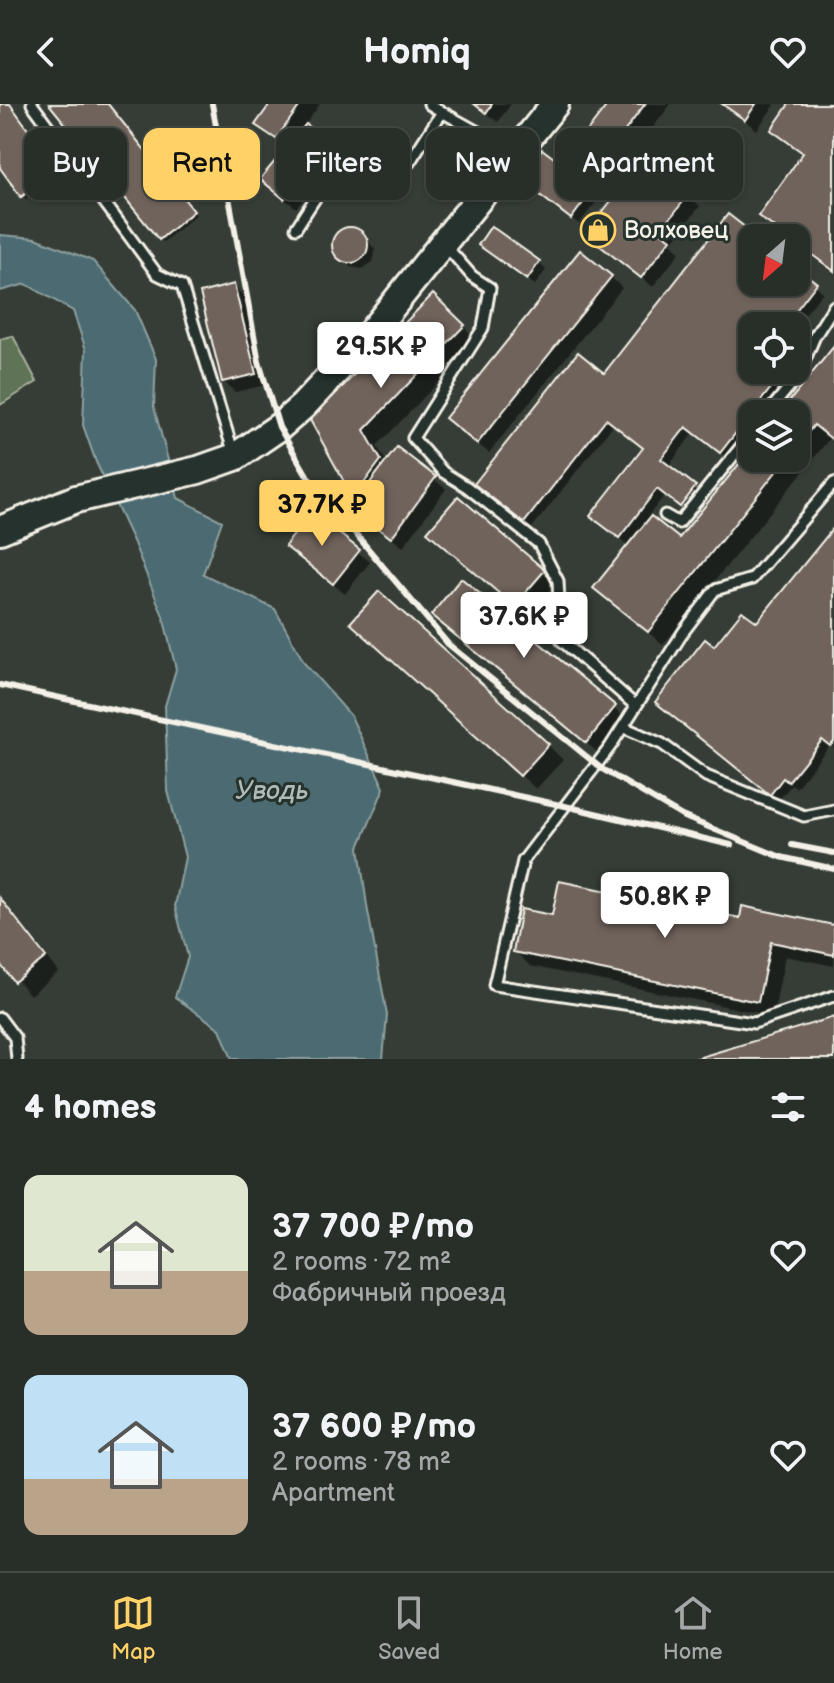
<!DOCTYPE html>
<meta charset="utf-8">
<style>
body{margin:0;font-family:"Balsamiq Sans",sans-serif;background:#303630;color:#f1f3f6;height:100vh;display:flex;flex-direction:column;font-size:30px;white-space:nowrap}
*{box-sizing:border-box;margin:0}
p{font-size:26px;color:#a5a8a8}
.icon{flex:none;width:44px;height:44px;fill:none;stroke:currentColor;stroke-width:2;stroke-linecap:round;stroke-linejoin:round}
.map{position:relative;height:955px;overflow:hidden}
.side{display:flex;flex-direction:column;background:#282e28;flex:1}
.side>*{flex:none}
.hud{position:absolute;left:24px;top:24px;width:786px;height:72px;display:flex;gap:16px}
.needle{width:52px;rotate:208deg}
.buttons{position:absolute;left:738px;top:120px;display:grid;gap:16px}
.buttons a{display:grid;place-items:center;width:72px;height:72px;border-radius:16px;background:#282e28;box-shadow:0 2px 6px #0004,0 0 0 2px #444a45;font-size:40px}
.price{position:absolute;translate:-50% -68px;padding:0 18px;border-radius:8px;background:#fff;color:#222;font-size:26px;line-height:52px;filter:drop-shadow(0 2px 4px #0008)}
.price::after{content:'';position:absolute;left:50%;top:48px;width:24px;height:18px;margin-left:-12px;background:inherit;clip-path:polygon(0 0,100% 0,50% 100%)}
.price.selected{background:#ffd166;color:#111}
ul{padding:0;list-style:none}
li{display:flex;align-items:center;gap:24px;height:200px;padding:0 24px}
li span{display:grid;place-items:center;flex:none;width:224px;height:160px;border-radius:16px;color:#555}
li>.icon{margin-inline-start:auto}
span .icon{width:96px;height:96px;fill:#fffc;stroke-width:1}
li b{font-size:34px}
h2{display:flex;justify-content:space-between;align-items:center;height:96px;padding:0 24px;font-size:34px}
.pill{padding:0 28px;border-radius:16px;background:#282e28;box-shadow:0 2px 6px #0004,0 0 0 2px #444a45;font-size:28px;line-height:72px}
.pill.selected{background:#ffd166;color:#111}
header{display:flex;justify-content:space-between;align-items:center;height:104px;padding:0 24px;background:#282e28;font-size:36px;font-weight:800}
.tab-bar{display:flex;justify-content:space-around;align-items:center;height:112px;border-top:2px solid #444a45;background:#282e28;font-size:22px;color:#a5a8a8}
.tab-bar a{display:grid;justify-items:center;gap:4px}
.tab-bar .selected{color:#ffd166}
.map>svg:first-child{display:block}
.green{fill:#5f7356;stroke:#aab29f;stroke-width:2}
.water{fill:#4b6b72;stroke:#8fa1a1;stroke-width:2}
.shadow{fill:#0007}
.building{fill:#6f635c;stroke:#f4f1e8;stroke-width:2}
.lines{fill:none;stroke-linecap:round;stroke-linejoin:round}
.service-casing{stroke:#f4f1e8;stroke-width:15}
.secondary-casing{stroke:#f4f1e8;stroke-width:32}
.service{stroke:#26332d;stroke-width:9}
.secondary{stroke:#26332d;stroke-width:26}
.rail{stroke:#f4f1e8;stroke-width:6}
.labels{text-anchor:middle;stroke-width:6;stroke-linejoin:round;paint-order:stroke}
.poi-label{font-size:24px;fill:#f4f1e8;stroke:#26332d;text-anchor:start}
.water-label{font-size:26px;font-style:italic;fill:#b0bbb9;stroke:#26332d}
</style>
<header><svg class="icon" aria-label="back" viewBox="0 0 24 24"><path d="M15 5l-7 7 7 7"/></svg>Homiq<svg class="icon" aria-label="heart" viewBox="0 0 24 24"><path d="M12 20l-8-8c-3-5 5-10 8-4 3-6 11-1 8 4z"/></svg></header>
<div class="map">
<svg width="834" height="955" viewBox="0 0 834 955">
<rect width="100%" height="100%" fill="#353d36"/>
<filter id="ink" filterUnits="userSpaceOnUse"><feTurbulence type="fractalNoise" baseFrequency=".0125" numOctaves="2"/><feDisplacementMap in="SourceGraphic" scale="16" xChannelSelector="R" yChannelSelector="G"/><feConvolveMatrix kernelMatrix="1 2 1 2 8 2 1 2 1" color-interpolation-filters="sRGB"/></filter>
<g filter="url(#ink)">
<!-- green -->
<path class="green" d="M13 232 37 278 0 301V235Z"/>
<!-- water -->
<path class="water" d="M0 131 36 134 93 157 135 206 156 255 154 303 178 394 222 417 203 470 275 505 305 560 351 612 384 684 359 743 367 802 387 911 383 955H232L220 925 175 893 188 853 175 802 185 753 168 687 165 602 176 565 163 512 133 437 96 358 83 321 86 246 73 207 26 180 0 187Z"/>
<!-- shadow -->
<g class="shadow">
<path d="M0 0H9L60 70 26 95 0 60Z"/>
<path d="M52 0H106L196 111 163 138Z"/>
<path d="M273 0H320L305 21 340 52 296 104 274 86 288 45 258 21Z"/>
<path d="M472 0H511L498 18Z"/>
<path d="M611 0H671L603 89 587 79 567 58Z"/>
<path d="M723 0H775L757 26Z"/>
<path d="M792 0H834V169L796 141V134H786L761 112 804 52 773 25Z"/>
<path d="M645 56 700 102 671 139 680 148 653 183 587 130Z"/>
<path d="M586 80 600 93 579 120 528 82Z"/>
<path d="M729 112 756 134H752V178H796V165L823 188 796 222H752V266L796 268 763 310H752V324L728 355 694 328 668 363 702 391 688 409 665 391 648 412 679 437 752 347V354H796V310H782L834 245V338L830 334 663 541 596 484 629 442 600 419 645 345 614 320 532 424 484 387 604 271Z"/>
<path d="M344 125 358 126 375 145 373 158 362 165 350 163 335 145V133Z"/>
<path d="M488 148 539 159 546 166 535 181Z"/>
<path d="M611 173 622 184 489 349 459 325Z"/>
<path d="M234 182 245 194 266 281 235 288 223 277Z"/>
<path d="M433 193 478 237 377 342 387 359 397 346 446 385 403 443 353 404 359 397 312 317Z"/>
<path d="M458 395 555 479 527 512 440 439Z"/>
<path d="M312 411 370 458 345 490 287 442Z"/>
<path d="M834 426V644L830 641 796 684 792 680 778 697 664 605 714 545 757 521Z"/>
<path d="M461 477 630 618 602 652 433 511Z"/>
<path d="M368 534 548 641 563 656 536 685Z"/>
<path d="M0 792 59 868 30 891 0 857Z"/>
<path d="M553 814 742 816 834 823V862L785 852 773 912 530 862 515 847Z"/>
</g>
<!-- building -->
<g class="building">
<path d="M0 0H10L58 66 21 93 0 64Z"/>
<path d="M49 0H108L194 107 159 136Z"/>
<path d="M270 0H301L276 35 255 21Z"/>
<path d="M474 0H492L486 9Z"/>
<path d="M608 0H645L588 76 564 58Z"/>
<path d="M722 0H756L745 16Z"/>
<path d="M789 0H834V167L796 139V134H789L758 112 803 49 771 26Z"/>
<path d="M306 20 330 39 284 95 260 75Z"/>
<path d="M542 45 594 84 571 115 519 75Z"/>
<path d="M645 54 690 89 660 127 671 135 641 174 585 130Z"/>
<path d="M728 110 759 134H752V178H796V163L817 179 784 222H752V266H785L720 349 686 323 661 355 696 382 680 403 657 385 619 434 590 412 643 344 606 315 524 419 474 380 578 248 604 269Z"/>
<path d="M491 122 540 157 527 176 478 141Z"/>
<circle cx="350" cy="141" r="18"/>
<path d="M580 146 612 172 477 340 445 314Z"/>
<path d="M234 180 256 270 222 278 200 189Z"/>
<path d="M433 190 465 221 364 326 381 356 353 394 310 316Z"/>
<path d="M834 242V337L814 321 796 343V310H779Z"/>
<path d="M397 343 436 373 391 434 351 404Z"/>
<path d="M752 344V354H787L648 528 593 484 651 412 679 434Z"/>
<path d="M458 392 545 466 514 502 427 428Z"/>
<path d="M312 408 360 446 333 480 285 442Z"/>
<path d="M834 423V638L830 642 822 636 788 678 783 674 770 691 655 598 705 535 714 542 742 507 757 518Z"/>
<path d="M461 474 616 602 586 639 431 511Z"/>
<path d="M379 487 549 640 520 672 350 519Z"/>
<path d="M559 777 740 814 742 802 834 821V851L771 838 758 898 513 848 521 805 552 811Z"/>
<path d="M0 794 46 853 14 878 0 860Z"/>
<path d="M834 913V955H694Z"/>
</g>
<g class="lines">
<!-- service casing -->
<g class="service-casing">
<g id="service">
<path d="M32 0 157 170 182 182 234 350"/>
<path d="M429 0 442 8"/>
<path d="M296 124 327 76 409 59 442 8 514 48"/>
<path d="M445 141 472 172 490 184 483 224 413 334 443 368 467 383 539 440 558 477 561 536 636 602"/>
<path d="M767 310 798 272 815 232 834 202"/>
<path d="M834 379 752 475 715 486 684 527 610 643 523 757 494 881 754 919 834 892"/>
<path d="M665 411 679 419 752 329"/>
<path d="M623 623 662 640 706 672 804 712 834 706"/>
<path d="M0 914 15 934 17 955"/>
</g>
</g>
<!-- secondary casing -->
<g class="secondary-casing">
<path id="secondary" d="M0 426 76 395 198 366 235 353 279 323 303 302 365 236 555 0"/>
</g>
<!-- service -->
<use href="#service" class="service"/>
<!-- secondary -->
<use href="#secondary" class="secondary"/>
<!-- rail -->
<g class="rail">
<path d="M212 0 259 258 279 323 308 373 448 540 602 665 682 712 781 753 834 765"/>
<path d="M0 581 565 702 731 741"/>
<path d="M792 741 834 749"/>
</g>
</g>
</g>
<!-- icons -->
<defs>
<g id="shop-ring" transform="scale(1.8)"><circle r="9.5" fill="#26332d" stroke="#ffd166" stroke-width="1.5"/><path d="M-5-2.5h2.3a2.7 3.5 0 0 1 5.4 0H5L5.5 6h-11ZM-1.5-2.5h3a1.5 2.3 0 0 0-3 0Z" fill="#ffd166"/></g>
</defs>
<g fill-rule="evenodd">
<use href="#shop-ring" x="598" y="126"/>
</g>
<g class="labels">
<!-- poi labels -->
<g class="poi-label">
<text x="624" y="134">Волховец</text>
</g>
<!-- water labels -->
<g class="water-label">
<text x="272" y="695">Уводь</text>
</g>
</g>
</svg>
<div class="buttons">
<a><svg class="needle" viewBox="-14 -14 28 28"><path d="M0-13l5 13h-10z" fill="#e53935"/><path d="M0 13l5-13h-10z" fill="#a5a8a8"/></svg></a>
<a><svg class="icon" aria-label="locate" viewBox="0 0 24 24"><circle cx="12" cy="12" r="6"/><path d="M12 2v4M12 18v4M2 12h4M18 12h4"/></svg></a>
<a><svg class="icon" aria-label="layers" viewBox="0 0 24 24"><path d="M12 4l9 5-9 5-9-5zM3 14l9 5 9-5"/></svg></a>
</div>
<b class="price" style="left:381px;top:286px">29.5K ₽</b>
<b class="price selected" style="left:322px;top:444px">37.7K ₽</b>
<b class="price" style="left:524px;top:556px">37.6K ₽</b>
<b class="price" style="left:665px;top:836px">50.8K ₽</b>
<div class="hud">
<a class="pill">Buy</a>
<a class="pill selected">Rent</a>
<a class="pill">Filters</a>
<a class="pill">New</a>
<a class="pill">Apartment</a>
</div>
</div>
<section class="side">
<h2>4 homes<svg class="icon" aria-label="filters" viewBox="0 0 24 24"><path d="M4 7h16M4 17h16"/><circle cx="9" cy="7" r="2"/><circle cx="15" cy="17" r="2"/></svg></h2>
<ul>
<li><span style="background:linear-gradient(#dfe7d0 60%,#b9a48a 0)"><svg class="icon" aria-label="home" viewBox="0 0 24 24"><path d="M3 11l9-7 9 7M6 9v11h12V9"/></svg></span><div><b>37 700 ₽/mo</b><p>2 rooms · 72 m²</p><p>Фабричный проезд</p></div><svg class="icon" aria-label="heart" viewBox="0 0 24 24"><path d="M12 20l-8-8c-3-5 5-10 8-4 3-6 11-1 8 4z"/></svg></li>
<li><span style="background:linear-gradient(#bfe0f5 65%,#b9a48a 0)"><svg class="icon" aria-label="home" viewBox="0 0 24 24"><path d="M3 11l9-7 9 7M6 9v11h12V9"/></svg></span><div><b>37 600 ₽/mo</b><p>2 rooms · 78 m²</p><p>Apartment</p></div><svg class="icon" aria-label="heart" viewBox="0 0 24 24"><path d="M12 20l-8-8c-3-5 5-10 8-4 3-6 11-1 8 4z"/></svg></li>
</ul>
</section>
<nav class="tab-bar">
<a class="selected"><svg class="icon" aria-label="map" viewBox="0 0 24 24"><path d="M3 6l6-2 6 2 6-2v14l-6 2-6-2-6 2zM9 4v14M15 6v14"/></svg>Map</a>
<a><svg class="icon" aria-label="saved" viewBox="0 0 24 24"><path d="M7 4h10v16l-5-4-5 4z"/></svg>Saved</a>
<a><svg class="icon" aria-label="home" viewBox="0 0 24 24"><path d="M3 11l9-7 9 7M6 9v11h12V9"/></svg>Home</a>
</nav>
